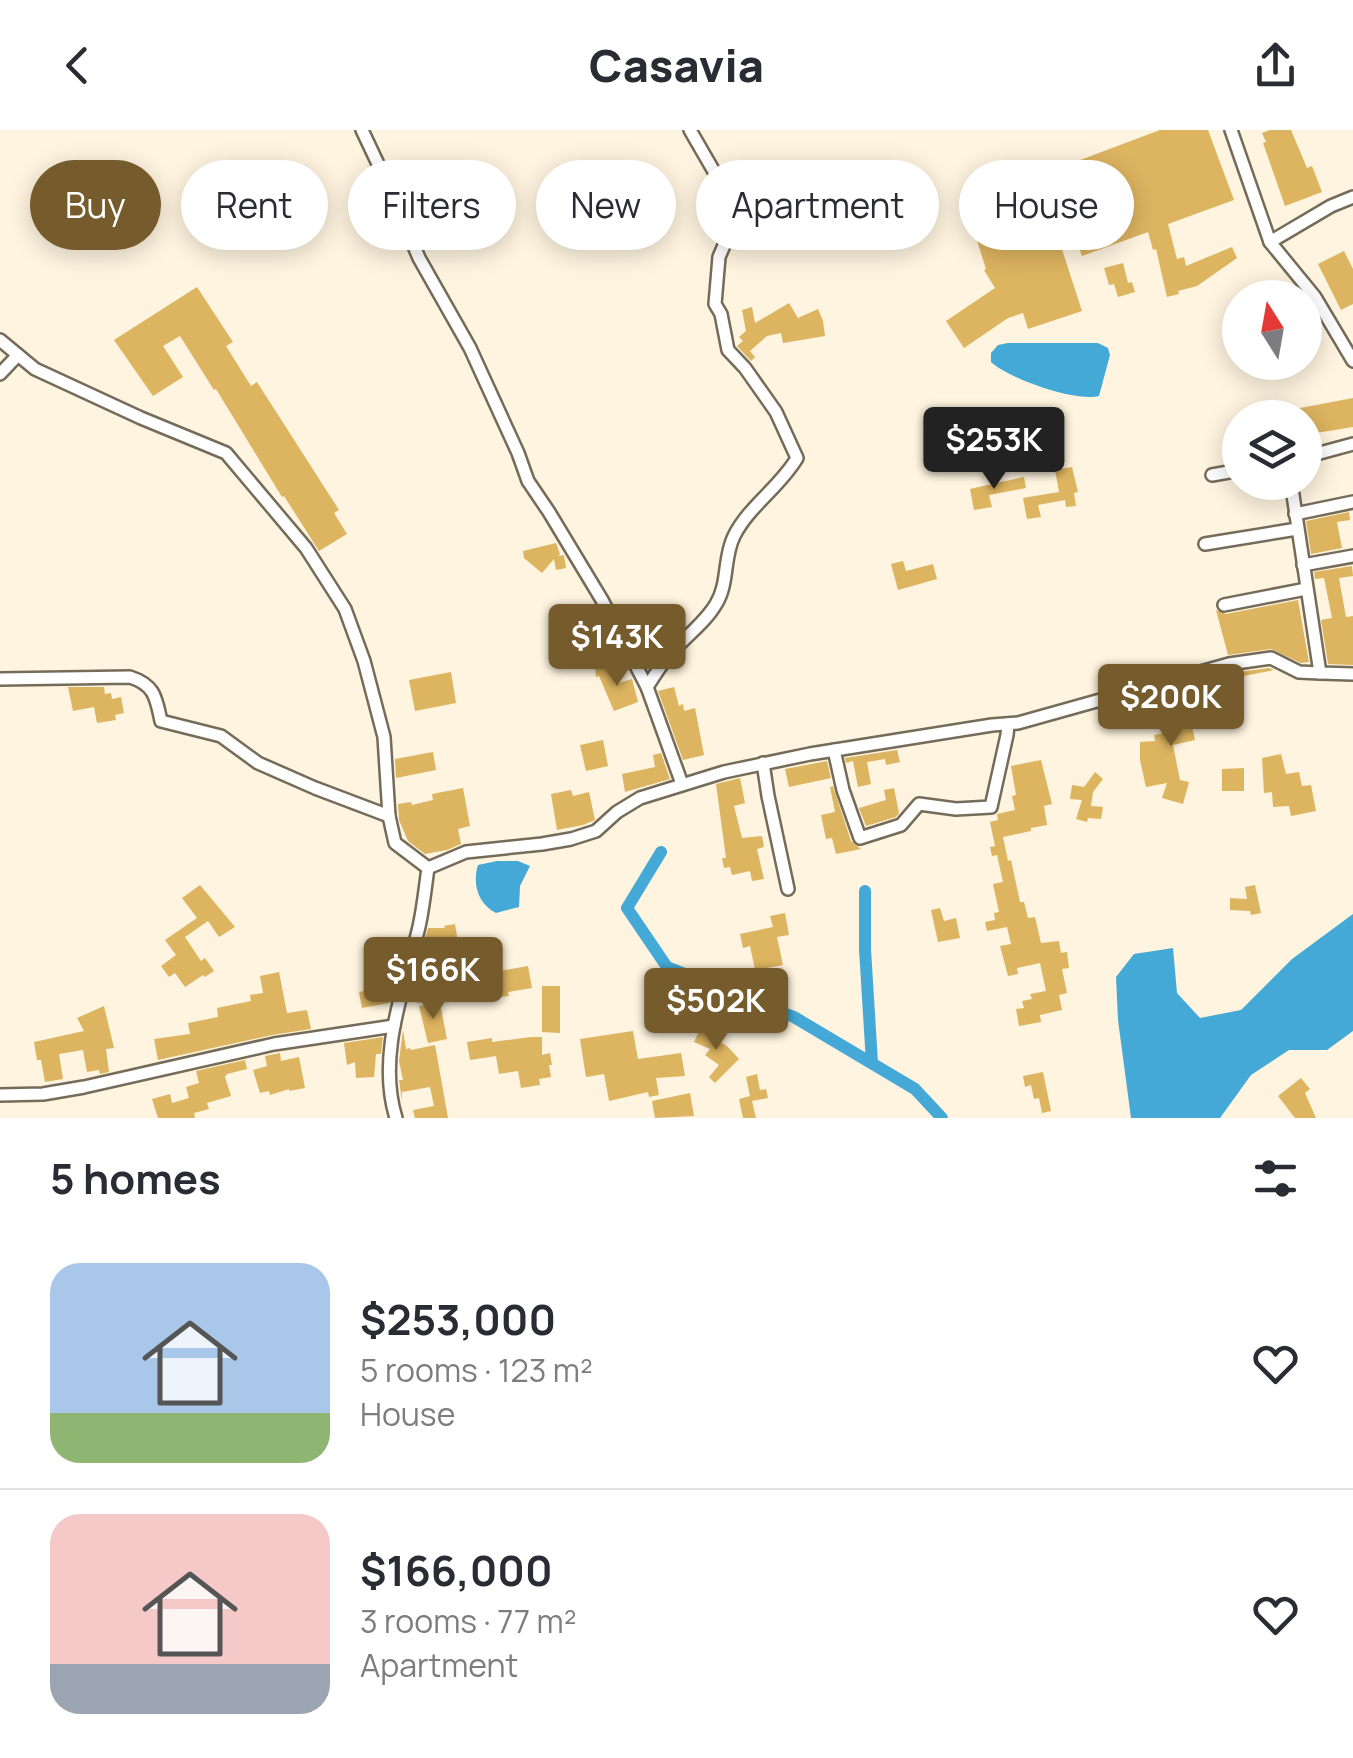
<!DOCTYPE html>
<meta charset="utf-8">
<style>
body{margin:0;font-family:Manrope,sans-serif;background:#f2f2f3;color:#2b2b33;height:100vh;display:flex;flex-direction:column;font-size:38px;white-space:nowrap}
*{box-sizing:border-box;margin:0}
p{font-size:32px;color:#7c7c81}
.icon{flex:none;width:55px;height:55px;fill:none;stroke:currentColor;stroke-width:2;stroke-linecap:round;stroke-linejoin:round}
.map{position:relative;height:988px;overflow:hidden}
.details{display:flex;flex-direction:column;background:#fff;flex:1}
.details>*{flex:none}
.guide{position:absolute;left:30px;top:30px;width:1295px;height:90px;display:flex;gap:20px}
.needle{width:65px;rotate:349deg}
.tools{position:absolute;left:1222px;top:150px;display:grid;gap:20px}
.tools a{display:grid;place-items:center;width:100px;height:100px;border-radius:50%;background:#fff;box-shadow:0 5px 25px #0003;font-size:50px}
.price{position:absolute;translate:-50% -85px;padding:0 22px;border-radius:10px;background:#765b2d;color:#fff;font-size:32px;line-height:65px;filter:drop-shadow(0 2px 5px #0008)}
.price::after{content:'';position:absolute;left:50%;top:60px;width:30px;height:22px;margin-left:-15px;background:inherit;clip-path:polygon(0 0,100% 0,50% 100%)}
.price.current{background:#222;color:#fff}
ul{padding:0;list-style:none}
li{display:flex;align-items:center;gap:30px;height:250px;padding:0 50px}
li+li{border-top:2px solid #e1e1e2}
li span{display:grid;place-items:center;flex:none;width:280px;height:200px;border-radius:30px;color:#555}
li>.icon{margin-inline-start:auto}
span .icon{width:120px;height:120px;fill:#fffc;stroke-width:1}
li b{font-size:42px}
h2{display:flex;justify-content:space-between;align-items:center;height:120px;padding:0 50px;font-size:42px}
.pill{padding:0 35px;border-radius:45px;background:#fff;box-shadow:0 5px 25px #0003;font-size:35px;line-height:90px}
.pill.current{background:#765b2d;color:#fff}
header{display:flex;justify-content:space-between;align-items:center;height:130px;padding:0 50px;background:#fff;font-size:45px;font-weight:800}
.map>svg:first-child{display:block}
.water{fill:#44a9d6}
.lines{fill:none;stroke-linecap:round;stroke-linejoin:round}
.canal{stroke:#44a9d6;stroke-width:12}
.building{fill:#ddb460}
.street-casing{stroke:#756b59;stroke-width:16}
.street{stroke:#fff;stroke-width:11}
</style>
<header><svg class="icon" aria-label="back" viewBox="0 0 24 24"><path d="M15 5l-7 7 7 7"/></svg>Casavia<svg class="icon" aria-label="share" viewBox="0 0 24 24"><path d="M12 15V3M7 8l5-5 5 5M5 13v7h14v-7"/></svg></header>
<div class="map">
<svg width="1353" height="988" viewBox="0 0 1353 988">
<rect width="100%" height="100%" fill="#fef4df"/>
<!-- water -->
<g class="water">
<path d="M1008 213H1098L1108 218 1110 225 1099 266C1074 272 1010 249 991 232V223L998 215Z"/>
<path d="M497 731H518L530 736 520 756 519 777 496 783C478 774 472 754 478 735Z"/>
<path d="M1353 784V901L1327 920H1289L1251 945 1220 988H1131L1118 890 1116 847 1134 824 1173 818 1177 863 1200 888 1241 880 1292 829Z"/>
</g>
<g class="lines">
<!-- canal -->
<g class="canal">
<path d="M661 722 627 778 667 837 794 887 915 959 942 988"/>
<path d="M865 761V819L872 933"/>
</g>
</g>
<!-- building -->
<g class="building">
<path d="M1160 0H1208L1234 70 1168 94 1177 129 1184 127 1186 136 1232 117 1237 128 1197 156 1178 161 1179 164 1167 167 1156 119 1153 120 1148 102 1082 126 1051 41Z"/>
<path d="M1270 0H1291L1307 38 1312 36 1322 62 1285 76 1263 13 1266 12 1262 3Z"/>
<path d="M431 52 437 64 421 72 432 95 436 93 441 103 428 109 416 86 412 88 402 65Z"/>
<path d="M1038 77 1048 107 1057 104 1082 181 1028 199 1023 183 1008 188 964 218 946 191 995 158 984 140 986 139 973 98Z"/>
<path d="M1344 121 1353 139V174L1341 180 1318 134Z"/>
<path d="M1123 133 1128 153 1132 152 1135 162 1118 167 1114 154 1109 155 1104 138Z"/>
<path d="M197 157 233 212 226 216 251 256 257 252 339 380 334 383 347 404 319 421 284 366 282 367 216 259 214 260 180 206 163 216 183 247 153 266 114 210Z"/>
<path d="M789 173 798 188 818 179 823 191 825 206 783 213 781 203 767 206 750 221 755 227 751 231 737 216 743 211 739 207 746 201 742 180 752 177 755 193Z"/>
<path d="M1353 268V297L1316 303 1318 314 1313 315 1309 316 1308 308 1305 309V288H1274V283Z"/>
<path d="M1072 337 1078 362 1074 363 1076 376 1066 377 1065 370 1038 375 1041 387 1027 389 1023 368 1059 362 1055 340Z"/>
<path d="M1024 347 1026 358 989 365 992 377 974 380 970 359Z"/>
<path d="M1349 382 1350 390 1337 392 1342 418 1311 424 1306 391Z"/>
<path d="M556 413 560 424 558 426 564 425 566 438 556 440 554 429 542 443 524 428 523 421Z"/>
<path d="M903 431 906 441 933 434 937 449 898 460 891 434Z"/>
<path d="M1352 436 1353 446 1339 448 1346 487 1353 486V535L1328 534 1321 490 1332 488 1324 448 1315 449 1314 442Z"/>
<path d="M1298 470 1309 532 1301 533 1271 519 1228 525 1216 480 1226 484Z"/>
<path d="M611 535 615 554 632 549 638 572 614 581 599 546 596 547 595 538Z"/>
<path d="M1269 538 1274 540 1238 547 1240 560 1210 565 1207 550 1231 543Z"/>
<path d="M451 542 456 573 415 581 409 550Z"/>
<path d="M68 557H104L105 564 111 563 112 569 121 567 124 583 115 585 116 590 97 593 94 577 73 581Z"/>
<path d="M674 557 679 576 683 574 684 581 695 578 704 625 683 630 658 561Z"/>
<path d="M1202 568 1206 589 1191 591 1195 610 1173 615 1180 650 1189 652 1183 674 1162 668 1167 653 1146 657 1140 630V612L1155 611 1154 605 1172 601 1166 572Z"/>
<path d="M603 610 608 636 586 641 580 615Z"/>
<path d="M897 620 900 632 886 635 885 629 867 632 871 654 858 657 853 631 846 633 845 628Z"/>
<path d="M433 622 436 640 396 648 395 629Z"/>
<path d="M661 623 670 649 625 662 622 644 655 637 653 625Z"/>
<path d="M1281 624 1286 644 1299 642 1302 656 1311 655 1316 681 1291 686 1289 676 1273 677 1272 662 1264 663 1262 628Z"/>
<path d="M1041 630 1052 674 1044 676 1047 695 1031 698V701L1003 707 1008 731 1011 730 1020 772H1024L1028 788 1035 787 1041 813 1059 811 1061 823 1067 822 1069 838 1062 839 1067 863 1059 865 1062 880 1040 885 1041 892 1019 896 1016 879 1024 878 1022 871 1032 869 1030 864 1046 861 1040 833 1017 838 1018 844 1008 846 1000 816 1011 814 1007 797 987 801 985 792 995 790 994 783 999 782 993 754 1003 752 997 725 992 726 990 717 995 716 990 692 998 690 997 684 1015 680 1012 666 1016 665 1011 636Z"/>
<path d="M827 631 831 648 789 657 785 639Z"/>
<path d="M1244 638V661H1222V639Z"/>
<path d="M1095 642 1103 649 1093 662 1091 676 1103 677 1101 689 1088 688 1087 692 1076 689 1082 670 1070 669 1072 655 1084 657Z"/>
<path d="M740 648 745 673 734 676 742 708 762 706 764 717 757 719 764 749 752 751 750 741 732 745 730 737 724 738 722 728H726L716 654Z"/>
<path d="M833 656 851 711 861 719 836 724 832 708 826 709 821 685 835 682 830 657Z"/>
<path d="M463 658 470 696 458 699 461 714 447 720 425 724 408 711 399 690 398 674 411 672 412 675 433 670 432 664Z"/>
<path d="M894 658 899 683 896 687 866 696 859 678 886 670 884 660Z"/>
<path d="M571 660 573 666 589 662 595 690 583 695 557 700 551 664Z"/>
<path d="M200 755 235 797 219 807 208 791 185 807 201 831 205 828 214 841 205 847 203 845 185 857 175 843 169 847 161 836 176 825 165 810 197 788 182 768Z"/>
<path d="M1255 755 1261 783 1251 785 1250 781 1230 780V768L1247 769 1245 757Z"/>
<path d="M940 778 944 791 956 788 960 808 938 812 931 780Z"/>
<path d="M785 783 789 805 777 807 783 835 767 838V842L756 844 750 816 743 818 740 804 773 797 770 786Z"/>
<path d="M455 794 460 823 420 830 428 798H445L444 796Z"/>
<path d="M419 833 441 843 437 852 528 836 532 858 508 862 509 866 494 868 493 863 466 868 425 849 420 873 409 871Z"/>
<path d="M279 842 287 883 307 880 311 899 272 905 158 930 154 909 190 904 188 893 218 887 217 878 251 871 250 865 263 863 260 846Z"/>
<path d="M392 855 389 873 362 878 359 862Z"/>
<path d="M542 856H560V903L542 902Z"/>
<path d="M440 873 447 909 428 913 419 876Z"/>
<path d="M104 876 114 918 106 919 109 942 100 944 99 940 87 942 83 920 59 924 63 949 45 952 41 930H37L34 912 84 901 77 888Z"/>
<path d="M702 895 713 899 710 905 728 917 739 929 715 953 709 947 719 935 705 925 710 919 694 912Z"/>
<path d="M403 900 406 919 410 918 411 920 435 915 448 988H415L413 980 434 976 430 957 402 962V971L399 950H403L399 931Z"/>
<path d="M633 901 638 929 681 923 685 946 656 948 659 965 649 967 648 962 609 971 604 944 586 947 580 909Z"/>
<path d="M383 907 381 924H376L374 947 356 948 355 932 347 935 344 913Z"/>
<path d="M531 907H542V925L550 923 552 935H549L551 947 539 949 540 955 521 958 518 941 499 944 496 926 470 930 467 912 492 908V912L507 910Z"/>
<path d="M280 923 281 931 299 927 305 958 289 961V959L270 965 269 961 260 963 253 940 267 936 265 926Z"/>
<path d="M245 930 247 939 227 944 225 947 231 966 207 973 209 979 194 983 195 988H158L152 969 170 964 172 973 189 968 186 957 199 953 196 941Z"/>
<path d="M1043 942 1051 981 1042 983 1039 968 1034 969 1031 955 1025 957 1023 946Z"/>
<path d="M757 944 760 960 766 959 768 968 752 971 756 988H743L739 969 750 966 746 947Z"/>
<path d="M1301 948 1310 959 1305 963 1316 988H1295L1278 966Z"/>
<path d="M690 963 694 986 655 988 652 971Z"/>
</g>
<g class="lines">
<!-- street casing -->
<g class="street-casing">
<g id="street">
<path d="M362 0 387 53 419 128 470 218 518 323 528 351 549 382 602 470 647 557 682 654"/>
<path d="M1231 0 1270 112 1315 167 1353 231"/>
<path d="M1270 112 1331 76 1353 67"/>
<path d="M0 210 35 239 141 288 226 323 306 418 345 479 364 531 384 607 389 686 395 713 428 738C425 759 423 781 418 801 403 861 377 927 396 988"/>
<path d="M0 244 18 225"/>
<path d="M1305 327 1353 314"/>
<path d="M1212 345 1240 340"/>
<path d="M1291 352 1320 543 1353 544"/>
<path d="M1295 384 1353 372"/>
<path d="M1205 414 1297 399"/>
<path d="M1303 435 1353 426"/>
<path d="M1224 475 1306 459"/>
<path d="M0 549 130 547C155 555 156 568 161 591L221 606 258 633 315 658 389 686"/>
<path d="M647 557C654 546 661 535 669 525 684 508 705 493 716 474 729 453 723 428 734 406 749 376 780 357 797 328L776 282 745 238 728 220 721 184 715 174 719 127 738 83 690 0"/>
<path d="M834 620 843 660 860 708 901 695 919 674 956 679 991 677 1007 605 1008 594"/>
<path d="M763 633 768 666 788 759"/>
<path d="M428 738 466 722 542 714 571 709 596 701 617 682 640 668 724 642 810 624 992 595 1018 593 1229 534 1271 528 1299 542 1320 543"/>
<path d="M0 965 43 964 84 957 274 914 394 896"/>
</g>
</g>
<!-- street -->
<use href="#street" class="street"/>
</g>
</svg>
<div class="tools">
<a><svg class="needle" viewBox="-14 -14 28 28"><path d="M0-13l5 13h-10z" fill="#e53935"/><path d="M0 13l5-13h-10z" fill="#7c7c81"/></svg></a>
<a><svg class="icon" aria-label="layers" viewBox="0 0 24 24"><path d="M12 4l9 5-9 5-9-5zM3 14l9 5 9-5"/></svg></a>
</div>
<b class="price current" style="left:994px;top:362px">$253K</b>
<b class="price" style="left:617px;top:559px">$143K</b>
<b class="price" style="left:1171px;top:619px">$200K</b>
<b class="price" style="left:433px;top:892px">$166K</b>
<b class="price" style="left:716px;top:923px">$502K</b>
<div class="guide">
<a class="pill current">Buy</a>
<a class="pill">Rent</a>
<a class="pill">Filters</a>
<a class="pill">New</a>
<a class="pill">Apartment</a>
<a class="pill">House</a>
</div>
</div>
<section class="details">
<h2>5 homes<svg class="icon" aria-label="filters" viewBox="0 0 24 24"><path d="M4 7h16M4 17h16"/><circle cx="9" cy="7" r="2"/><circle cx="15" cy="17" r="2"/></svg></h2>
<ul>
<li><span style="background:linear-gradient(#a9c7e8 75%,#8fb573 0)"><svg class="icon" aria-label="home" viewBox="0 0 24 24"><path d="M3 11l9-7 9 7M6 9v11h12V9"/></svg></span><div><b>$253,000</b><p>5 rooms · 123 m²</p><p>House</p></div><svg class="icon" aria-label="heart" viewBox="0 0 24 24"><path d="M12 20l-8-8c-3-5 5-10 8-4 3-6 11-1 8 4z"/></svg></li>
<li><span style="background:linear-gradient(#f6c9c9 75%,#9aa5b1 0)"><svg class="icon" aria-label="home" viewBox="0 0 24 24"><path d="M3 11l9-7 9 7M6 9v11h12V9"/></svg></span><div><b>$166,000</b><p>3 rooms · 77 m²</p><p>Apartment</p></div><svg class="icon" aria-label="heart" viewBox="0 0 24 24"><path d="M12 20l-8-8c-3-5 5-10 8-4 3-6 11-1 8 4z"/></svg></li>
</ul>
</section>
